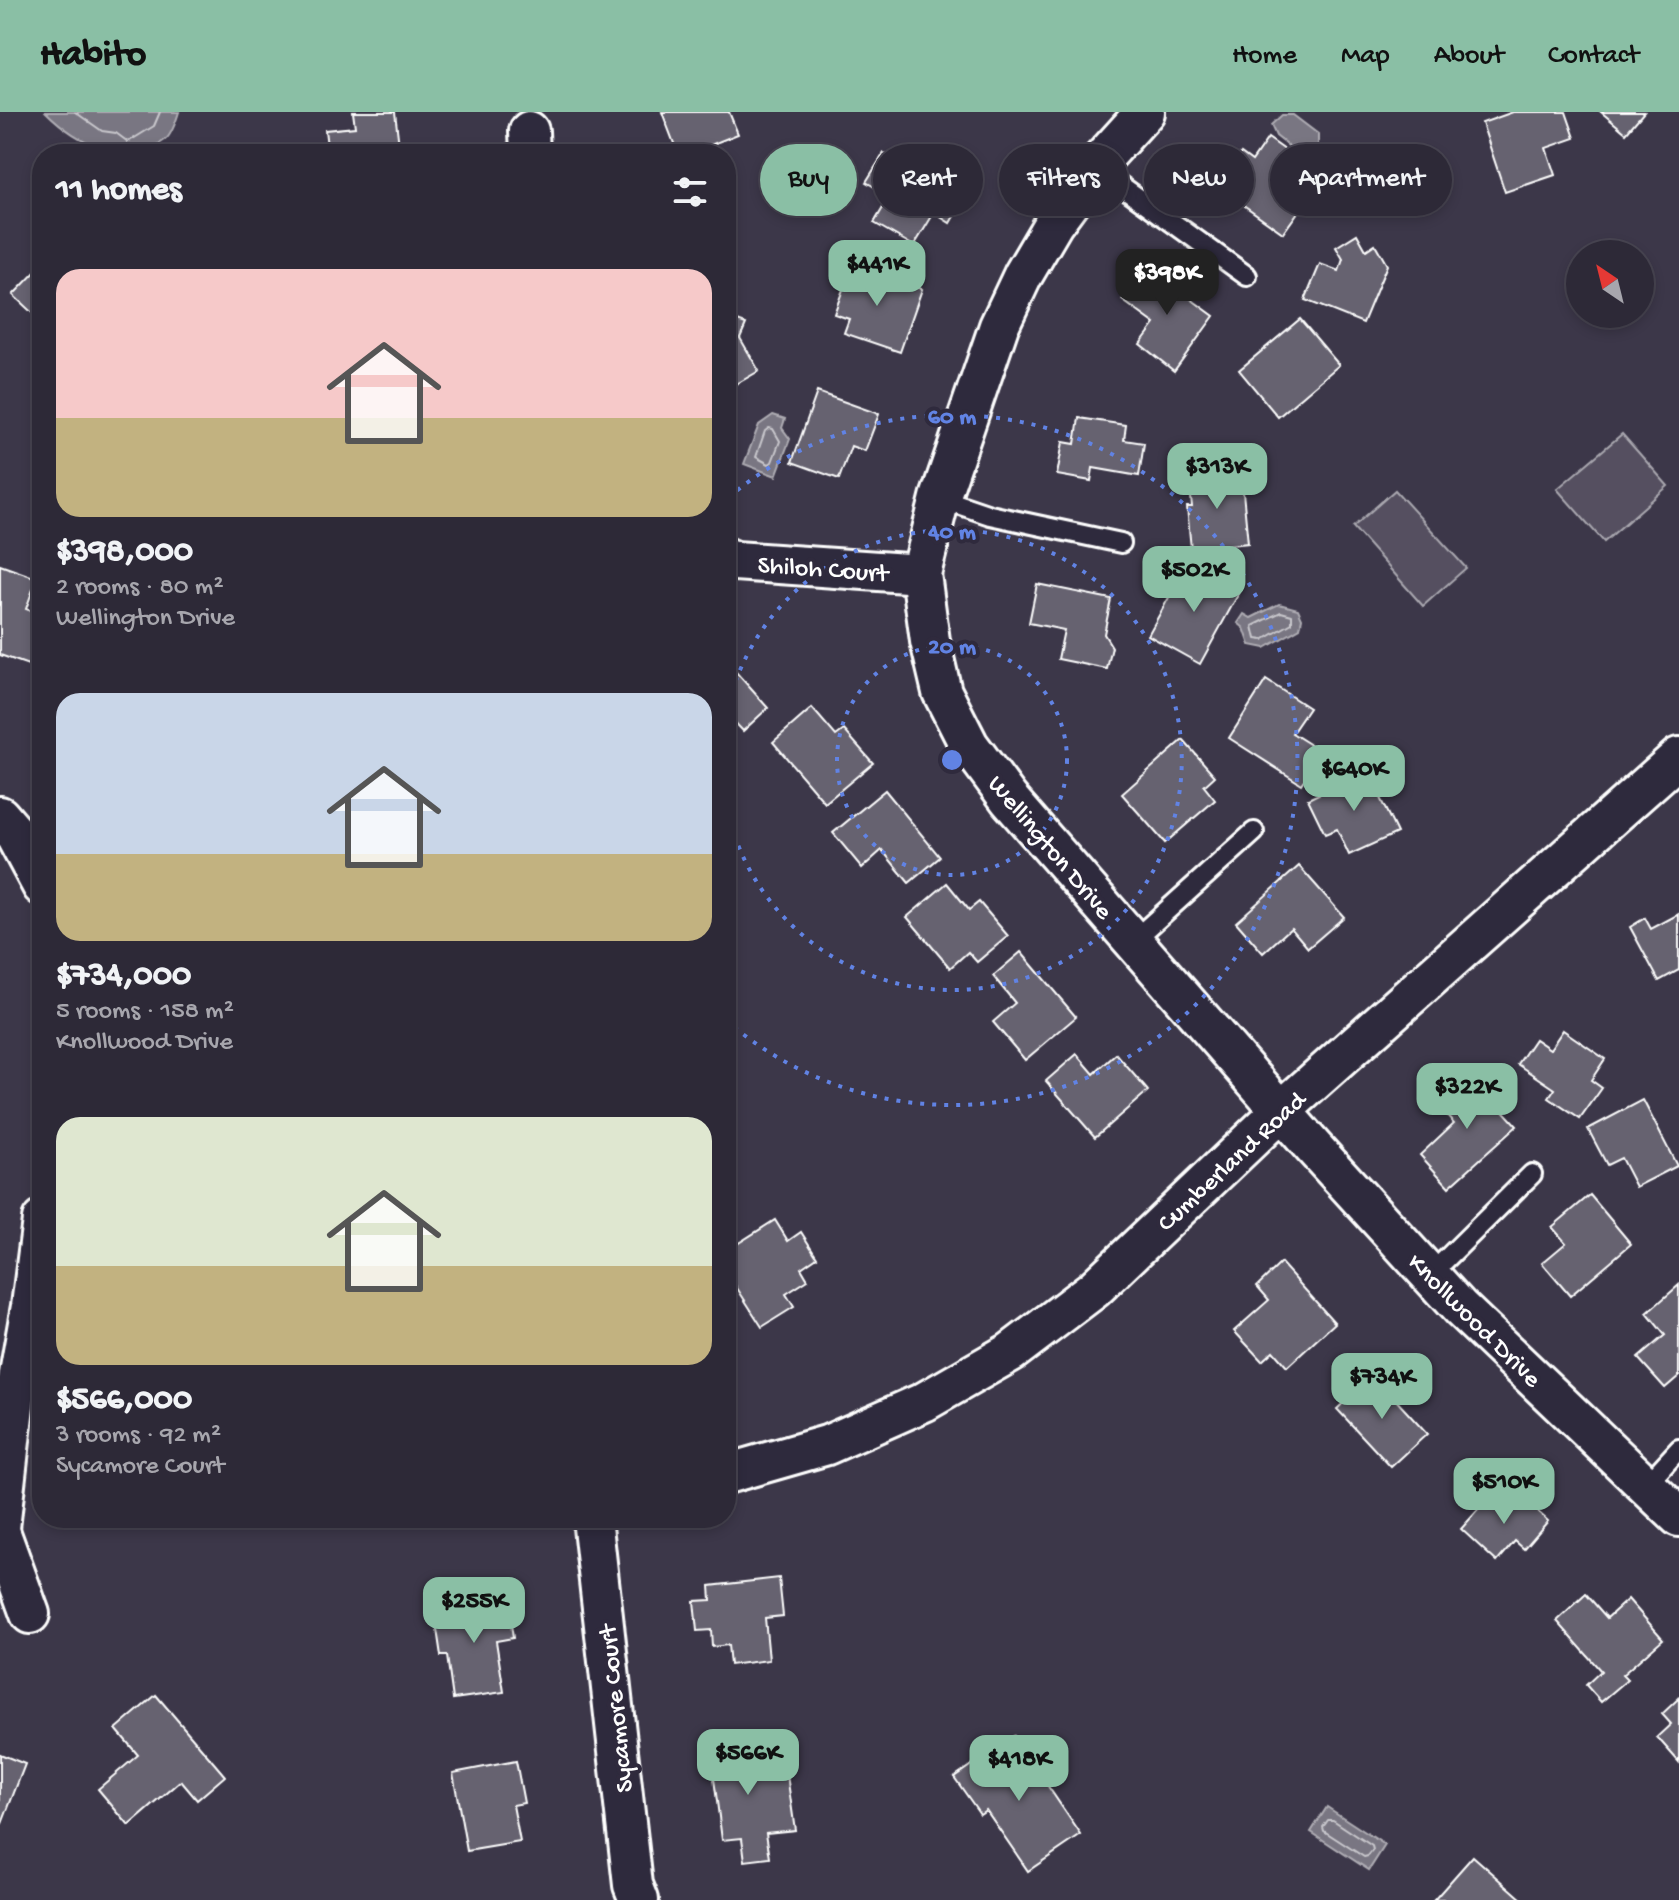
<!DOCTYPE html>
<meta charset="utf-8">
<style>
body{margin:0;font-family:"Gochi Hand",sans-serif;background:#393542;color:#f1f3f6;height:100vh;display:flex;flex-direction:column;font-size:30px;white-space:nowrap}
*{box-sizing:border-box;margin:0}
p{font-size:26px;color:#a7a6ad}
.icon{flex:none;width:44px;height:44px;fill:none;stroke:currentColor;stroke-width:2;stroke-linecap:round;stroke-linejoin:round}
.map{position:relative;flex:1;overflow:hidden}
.details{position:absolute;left:32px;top:32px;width:704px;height:1384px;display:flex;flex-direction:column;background:#2d2937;border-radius:32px;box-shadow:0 4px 12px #0003,0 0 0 2px #484552}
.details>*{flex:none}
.top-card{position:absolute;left:760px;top:32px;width:760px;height:72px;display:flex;gap:16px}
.needle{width:52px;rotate:325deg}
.tools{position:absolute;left:1566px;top:128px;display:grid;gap:16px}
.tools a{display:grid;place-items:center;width:88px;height:88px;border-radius:50%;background:#2d2937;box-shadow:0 4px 12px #0003,0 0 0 2px #484552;font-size:40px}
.price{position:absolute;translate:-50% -68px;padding:0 18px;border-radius:16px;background:#8abfa5;color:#111;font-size:26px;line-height:52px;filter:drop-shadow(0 2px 4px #0008)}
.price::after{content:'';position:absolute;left:50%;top:48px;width:24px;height:18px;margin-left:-12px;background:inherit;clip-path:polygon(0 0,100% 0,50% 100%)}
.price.current{background:#222;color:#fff}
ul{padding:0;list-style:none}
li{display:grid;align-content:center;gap:16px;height:424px;padding:0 24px}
li span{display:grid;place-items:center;height:248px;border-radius:24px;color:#555}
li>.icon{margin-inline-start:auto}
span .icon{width:144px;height:144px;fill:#fffc;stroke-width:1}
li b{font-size:34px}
h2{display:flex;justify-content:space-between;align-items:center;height:96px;padding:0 24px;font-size:34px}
.pill{padding:0 28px;border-radius:36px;background:#2d2937;box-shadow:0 4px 12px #0003,0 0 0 2px #484552;font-size:28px;line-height:72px}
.pill.current{background:#8abfa5;color:#111}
header{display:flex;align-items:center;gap:48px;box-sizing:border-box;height:112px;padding:0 40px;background:#8abfa5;color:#111}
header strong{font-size:38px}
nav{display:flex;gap:44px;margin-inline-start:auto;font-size:28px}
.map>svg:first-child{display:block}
.green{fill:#555060;stroke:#aaa8b0;stroke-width:2}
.water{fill:#797682;stroke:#afadb4;stroke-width:2}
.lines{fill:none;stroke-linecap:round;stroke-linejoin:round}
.shore{stroke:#c9c8cd;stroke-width:2}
.building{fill:#666270;stroke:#fff;stroke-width:2}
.service-casing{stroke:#fff;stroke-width:24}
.minor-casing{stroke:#fff;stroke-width:44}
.service{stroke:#2f2a3d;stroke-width:18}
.minor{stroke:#2f2a3d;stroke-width:38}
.ring{fill:none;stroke:#6183e4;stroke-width:4;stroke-dasharray:4 8}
.labels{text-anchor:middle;stroke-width:8;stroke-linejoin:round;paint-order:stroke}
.street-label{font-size:26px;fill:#fff;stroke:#2f2a3d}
.centre{fill:#6183e4;stroke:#2f2a3d;stroke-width:4}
.ring-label{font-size:24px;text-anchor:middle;font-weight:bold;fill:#6183e4;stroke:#2f2a3d;stroke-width:8;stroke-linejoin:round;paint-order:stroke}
</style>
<header>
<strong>Habito</strong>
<nav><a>Home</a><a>Map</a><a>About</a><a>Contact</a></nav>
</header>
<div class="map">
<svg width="1679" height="1788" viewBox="0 0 1679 1788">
<rect width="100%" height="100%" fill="#3c3749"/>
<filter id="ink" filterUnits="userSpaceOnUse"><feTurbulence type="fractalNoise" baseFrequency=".0125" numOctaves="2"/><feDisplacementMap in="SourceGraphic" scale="16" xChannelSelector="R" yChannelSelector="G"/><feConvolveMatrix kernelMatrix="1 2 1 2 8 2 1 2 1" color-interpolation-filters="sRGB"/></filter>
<g filter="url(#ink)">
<!-- green -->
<g class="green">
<path d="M1622 322 1668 374 1604 430 1557 377Z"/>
<path d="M1395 378 1466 456 1423 494 1353 415Z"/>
</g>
<!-- water -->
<g class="water">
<path d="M46 0H179C176 9 172 23 165 28 127 58 75 29 46 0Z"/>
<path d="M1282 3H1293L1318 22V33L1310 41 1301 44 1276 24 1271 13Z"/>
<path d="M773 303 785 307 782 316 790 327 776 364 744 352 759 313Z"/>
<path d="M1279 492 1298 497 1302 506 1300 516 1265 536 1250 533 1244 516 1238 511 1244 502 1251 506Z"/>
<path d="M1327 1695 1385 1733 1369 1758 1311 1720Z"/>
</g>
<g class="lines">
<!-- shore -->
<g class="shore">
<path d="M75 0 102 19 116 21 128 30 154 14 160 0"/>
<path d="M769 316 773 317 780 329 772 350 769 352 756 345 765 319Z"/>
<path d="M1281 500 1292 503V511L1263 528 1256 527 1253 514Z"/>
<path d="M1328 1708H1333L1372 1734 1373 1738 1368 1744 1364 1745 1324 1719 1323 1715Z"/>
</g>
</g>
<!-- building -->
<g class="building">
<path d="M353 0H395L400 42H328L325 18 355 15Z"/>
<path d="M662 0H729L738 22 688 42H678Z"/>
<path d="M1513 0H1566L1575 26 1546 36 1555 63 1505 80 1482 11Z"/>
<path d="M1601 0H1644L1626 21Z"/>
<path d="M1268 26 1323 65 1283 121 1218 75 1241 41 1252 49Z"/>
<path d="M884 41 915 60 925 42 974 70 950 111 934 101 914 134 874 111 890 84 866 70Z"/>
<path d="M1357 122 1366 138 1375 132 1387 153 1363 211 1305 188 1320 152 1339 159 1343 147 1336 135Z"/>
<path d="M42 153V210L13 183Z"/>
<path d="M852 153 922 177 900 240 844 221 849 207 834 202Z"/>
<path d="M1146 154 1214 204 1174 259 1140 232 1155 212 1122 188Z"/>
<path d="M726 205 746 212 740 226 759 259 726 278Z"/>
<path d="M1300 207 1339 253 1278 305 1239 258Z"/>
<path d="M817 280 879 302 865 339 851 334 839 367 792 350Z"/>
<path d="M1079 306 1126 313 1124 328 1144 331 1139 364 1093 356 1091 369 1057 363 1063 330 1075 332Z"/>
<path d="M1241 360 1248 431 1191 437 1187 395H1192L1189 365Z"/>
<path d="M0 453 37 466 26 497 42 503V540L37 556 0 543Z"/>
<path d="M1187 453 1239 481 1200 552 1148 523Z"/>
<path d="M1037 472 1111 487 1104 522 1112 535 1107 557 1058 547 1064 518 1029 511Z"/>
<path d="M726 549 768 596 743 619 726 601Z"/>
<path d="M1266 568 1309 596 1292 621 1322 640 1301 672 1229 626Z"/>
<path d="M812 596 836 624 844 618 873 651 825 691 773 630Z"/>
<path d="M1183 628 1215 664 1204 674 1215 688 1165 731 1122 682Z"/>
<path d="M1367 659 1397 721 1349 743 1337 717 1325 722 1308 687Z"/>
<path d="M885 678 940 745 909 771 882 738 862 756 833 721Z"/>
<path d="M1299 754 1344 805 1308 836 1291 816 1263 841 1236 810Z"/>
<path d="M947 771 969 798 979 790 1008 824 977 850 968 840 950 856 907 805Z"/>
<path d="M1679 802V858L1659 869 1630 815 1645 806 1651 817Z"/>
<path d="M1021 840 1076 905 1025 948 993 910 1015 891 993 864Z"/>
<path d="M1563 918 1605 947 1591 968 1602 976 1580 1007 1549 986 1555 977 1518 952 1535 927 1550 937Z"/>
<path d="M1077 942 1094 962 1116 942 1148 979 1095 1025 1046 969Z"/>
<path d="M1470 962 1517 1014 1449 1075 1420 1043 1454 1011 1437 992Z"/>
<path d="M1643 988 1677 1054 1636 1075 1621 1046 1607 1053 1588 1017Z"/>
<path d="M1590 1083 1631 1132 1570 1184 1542 1151 1566 1131 1552 1115Z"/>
<path d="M775 1108 788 1129 801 1120 817 1145 801 1156 808 1168 786 1182 794 1195 762 1215 726 1159V1139Z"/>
<path d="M1281 1151 1335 1211 1287 1255 1273 1239 1262 1249 1234 1219 1269 1188 1257 1174Z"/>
<path d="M1679 1173V1264L1665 1276 1638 1246 1665 1223 1647 1201Z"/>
<path d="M1373 1263 1427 1322 1391 1355 1337 1297Z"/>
<path d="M1495 1379 1514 1396 1523 1386 1548 1409 1524 1437 1515 1429 1497 1450 1461 1417Z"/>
<path d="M779 1466 783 1504 765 1506 769 1548 730 1553 728 1533 712 1535 711 1518 697 1519 694 1489 711 1488 710 1474Z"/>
<path d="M1586 1482 1607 1506 1628 1487 1663 1527 1622 1563 1627 1568 1601 1590 1586 1573 1601 1559 1557 1509Z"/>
<path d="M507 1486 513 1526 496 1529 504 1580 453 1587 447 1544H441L434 1497Z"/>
<path d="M156 1583 225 1664 197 1688 181 1669 129 1714 98 1677 138 1643 116 1617Z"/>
<path d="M1679 1586V1650L1657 1625 1671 1612 1662 1602Z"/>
<path d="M752 1622 758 1668 787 1663 795 1718 766 1721 770 1746 745 1749 742 1726 722 1728 709 1628Z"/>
<path d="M1014 1624 1081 1723 1028 1759 986 1698 980 1702 954 1665Z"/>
<path d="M0 1642 25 1652 0 1717Z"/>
<path d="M516 1649 524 1691 513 1693 520 1730 467 1739 453 1661Z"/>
<path d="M1473 1744 1523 1788H1434Z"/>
</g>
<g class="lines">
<!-- service casing -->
<g class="service-casing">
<g id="service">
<path d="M1095 55 1247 164"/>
<path d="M940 386 990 403 1121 431"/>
<path d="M1133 829 1254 720"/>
<path d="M1430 1163 1532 1062"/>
<path d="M1646 1373 1679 1337"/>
</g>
</g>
<!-- minor casing -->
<g class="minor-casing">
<g id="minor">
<path d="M1145 0 1095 55 1053 112 1023 163 999 214 940 386 921 462 930 529 942 580 969 633 1009 687 1313 1035 1460 1196 1679 1405"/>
<path d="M529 19 530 42"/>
<path d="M726 445 735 449 921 462"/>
<path d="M0 704 12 718 42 774"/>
<path d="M726 1362 827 1333 924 1290 1011 1240 1094 1177 1282 998 1679 645"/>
<path d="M592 1406 633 1773 639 1788"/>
<path d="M0 1416 15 1285 31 1194 42 1108"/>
<path d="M0 1419 30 1502"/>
</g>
</g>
<!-- service -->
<use href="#service" class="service"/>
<!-- minor -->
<use href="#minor" class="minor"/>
</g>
</g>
<!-- distance rings -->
<g class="ring">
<circle cx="952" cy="648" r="115"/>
<path d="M726 604A230 230 0 1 1 726 692"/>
<path d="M728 386A345 345 0 1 1 728 910"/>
</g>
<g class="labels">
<!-- street labels -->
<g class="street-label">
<text transform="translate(823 455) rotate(4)" y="9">Shiloh Court</text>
<text transform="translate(1052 734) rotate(50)" y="9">Wellington Drive</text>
<text transform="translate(1230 1048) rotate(-43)" y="9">Cumberland Road</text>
<text transform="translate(1476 1207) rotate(45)" y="9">Knollwood Drive</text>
<text transform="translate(614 1597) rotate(-96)" y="9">Sycamore Court</text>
</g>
</g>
<circle cx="952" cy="648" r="12" class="centre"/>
<g class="ring-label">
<text x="952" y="311">60 m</text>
<text x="952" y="426">40 m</text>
<text x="952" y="541">20 m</text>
</g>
</svg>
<div class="tools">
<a><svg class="needle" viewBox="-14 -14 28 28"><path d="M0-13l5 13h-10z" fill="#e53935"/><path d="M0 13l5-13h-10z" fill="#a7a6ad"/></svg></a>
</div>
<b class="price" style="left:877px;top:196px">$441K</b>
<b class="price current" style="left:1167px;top:205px">$398K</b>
<b class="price" style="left:1217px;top:399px">$313K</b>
<b class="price" style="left:1194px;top:502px">$502K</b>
<b class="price" style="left:1354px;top:701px">$640K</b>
<b class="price" style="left:1467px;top:1019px">$322K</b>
<b class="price" style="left:1382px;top:1309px">$734K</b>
<b class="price" style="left:1504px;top:1414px">$510K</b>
<b class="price" style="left:474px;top:1533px">$255K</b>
<b class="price" style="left:748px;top:1685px">$566K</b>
<b class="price" style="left:1019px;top:1691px">$418K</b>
<div class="top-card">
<a class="pill current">Buy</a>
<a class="pill">Rent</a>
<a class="pill">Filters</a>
<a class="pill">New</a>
<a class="pill">Apartment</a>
</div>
<section class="details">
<h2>11 homes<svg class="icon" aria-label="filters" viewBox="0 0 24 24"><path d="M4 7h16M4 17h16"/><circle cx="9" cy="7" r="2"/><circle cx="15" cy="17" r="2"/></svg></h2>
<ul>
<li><span style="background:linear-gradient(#f6c9c9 60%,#c2b280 0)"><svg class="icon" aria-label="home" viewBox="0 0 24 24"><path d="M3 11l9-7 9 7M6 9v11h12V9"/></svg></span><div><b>$398,000</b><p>2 rooms · 80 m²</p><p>Wellington Drive</p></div></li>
<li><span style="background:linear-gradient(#c9d6e8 65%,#c2b280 0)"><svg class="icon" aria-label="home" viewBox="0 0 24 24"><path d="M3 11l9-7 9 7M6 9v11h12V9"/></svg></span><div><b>$734,000</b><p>5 rooms · 158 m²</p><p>Knollwood Drive</p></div></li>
<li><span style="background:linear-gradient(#dfe7d0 60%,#c2b280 0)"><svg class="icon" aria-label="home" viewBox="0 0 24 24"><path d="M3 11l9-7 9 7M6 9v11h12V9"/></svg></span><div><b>$566,000</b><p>3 rooms · 92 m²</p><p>Sycamore Court</p></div></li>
</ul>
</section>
</div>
